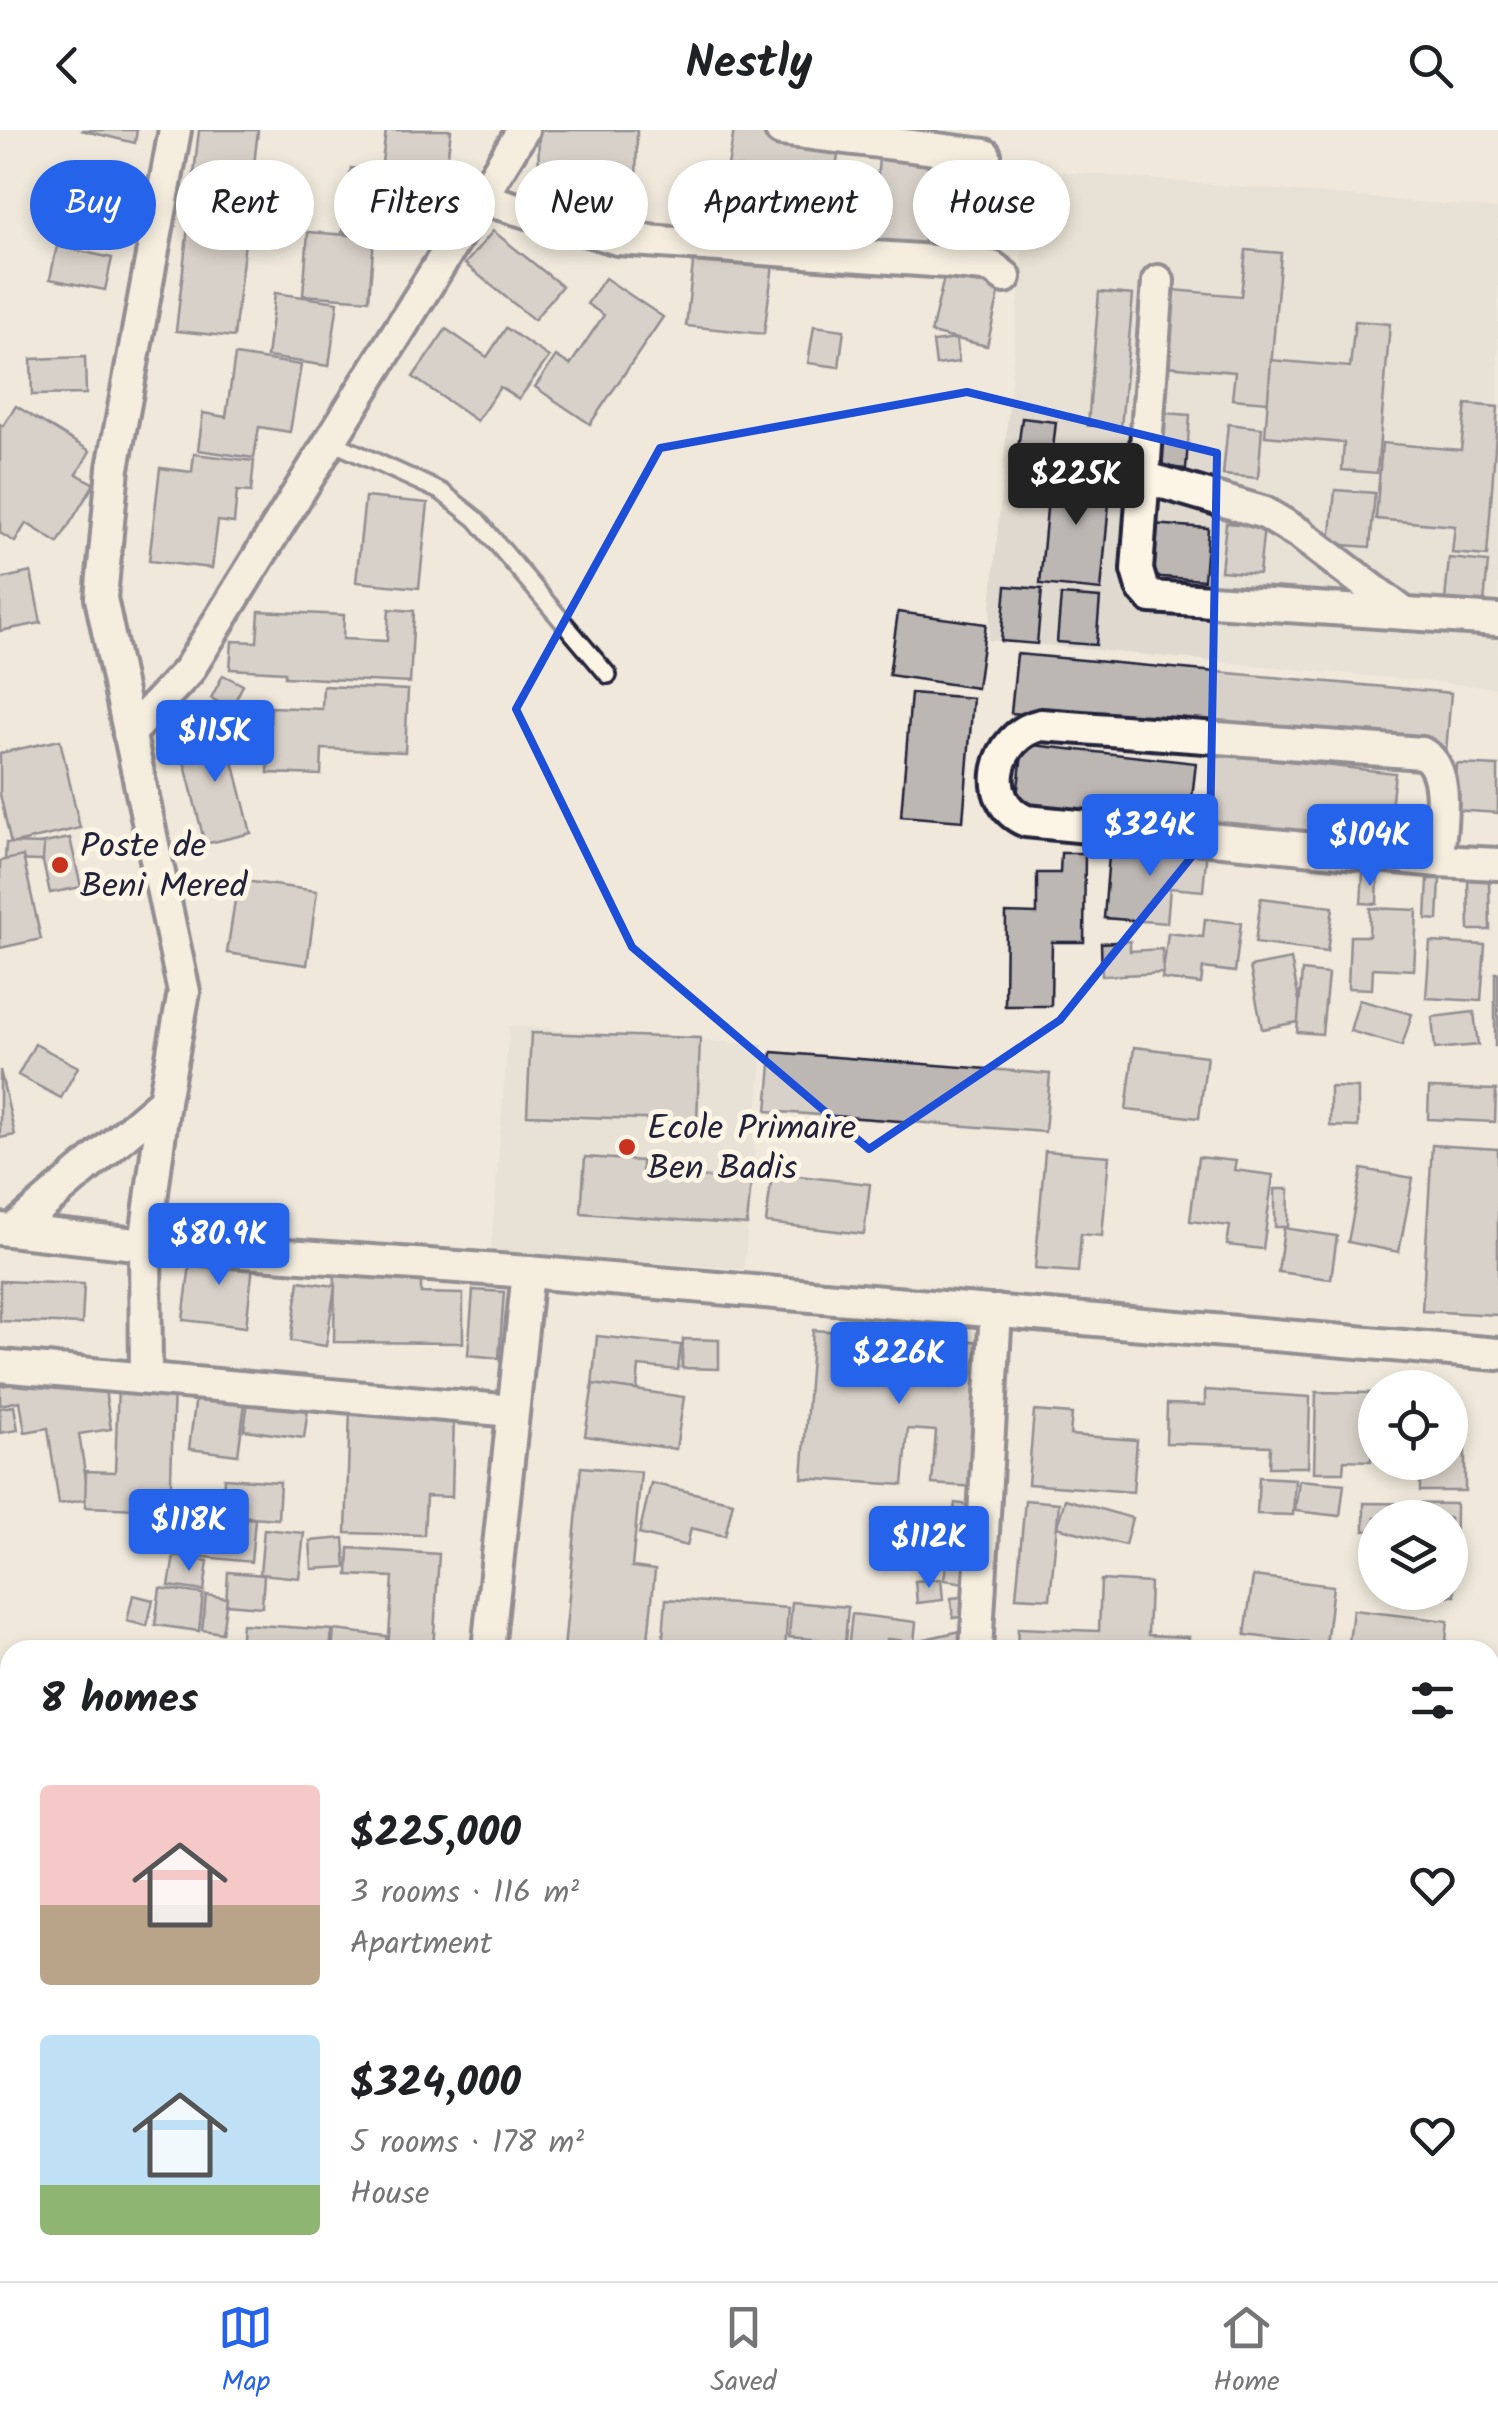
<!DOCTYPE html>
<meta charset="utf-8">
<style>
body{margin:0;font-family:Kalam,sans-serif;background:#f6f6f6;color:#202124;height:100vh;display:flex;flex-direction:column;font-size:38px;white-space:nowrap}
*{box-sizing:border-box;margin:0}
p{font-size:32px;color:#757577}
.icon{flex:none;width:55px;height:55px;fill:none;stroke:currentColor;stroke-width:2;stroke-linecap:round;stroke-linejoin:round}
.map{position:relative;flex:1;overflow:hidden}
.sheet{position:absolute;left:0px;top:1510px;width:1500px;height:642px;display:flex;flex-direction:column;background:#fff;border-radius:30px 30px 0 0;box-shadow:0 5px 15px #0003}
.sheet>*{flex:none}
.hud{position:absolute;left:30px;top:30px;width:1440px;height:90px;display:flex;gap:20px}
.tools{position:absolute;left:1358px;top:1240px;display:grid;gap:20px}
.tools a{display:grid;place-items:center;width:110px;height:110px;border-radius:50%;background:#fff;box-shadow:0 5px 15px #0003;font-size:50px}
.price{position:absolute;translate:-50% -85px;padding:0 22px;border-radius:10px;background:#2563eb;color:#fff;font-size:32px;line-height:65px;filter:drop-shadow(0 2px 5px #0008)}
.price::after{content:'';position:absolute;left:50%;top:60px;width:30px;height:22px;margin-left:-15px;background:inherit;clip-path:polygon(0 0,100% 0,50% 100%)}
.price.on{background:#222;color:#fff}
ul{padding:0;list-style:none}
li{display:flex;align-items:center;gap:30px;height:250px;padding:0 40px}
li span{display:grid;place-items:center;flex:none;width:280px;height:200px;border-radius:10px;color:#555}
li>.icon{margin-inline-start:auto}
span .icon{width:120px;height:120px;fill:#fffc;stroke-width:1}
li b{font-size:42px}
h2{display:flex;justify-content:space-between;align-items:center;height:120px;padding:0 40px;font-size:42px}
.chip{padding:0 35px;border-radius:45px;background:#fff;box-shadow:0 5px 15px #0003;font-size:35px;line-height:90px}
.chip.on{background:#2563eb;color:#fff}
header{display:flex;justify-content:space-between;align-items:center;height:130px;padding:0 40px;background:#fff;font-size:45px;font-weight:700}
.menu{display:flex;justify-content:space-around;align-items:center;height:140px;border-top:2px solid #e0e0e0;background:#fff;font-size:28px;color:#757577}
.menu a{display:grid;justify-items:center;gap:5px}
.menu .on{color:#2563eb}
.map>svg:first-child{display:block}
.built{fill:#e0d9cf}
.building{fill:#bcb7b3;stroke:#22223b;stroke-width:2.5}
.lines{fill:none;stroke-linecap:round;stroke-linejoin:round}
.service-casing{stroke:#22223b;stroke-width:22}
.minor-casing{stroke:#22223b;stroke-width:38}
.secondary-casing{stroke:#22223b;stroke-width:52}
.primary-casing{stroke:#22223b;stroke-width:58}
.service{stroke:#fcf5e5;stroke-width:15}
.minor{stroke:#fcf5e5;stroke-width:30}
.secondary{stroke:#fcf5e5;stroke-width:45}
.primary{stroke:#fcf5e5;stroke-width:50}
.marked{fill:none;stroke:#1d4ed8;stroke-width:8;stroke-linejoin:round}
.poi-dot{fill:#c8321e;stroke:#fcf5e5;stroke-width:4}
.labels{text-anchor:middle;stroke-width:10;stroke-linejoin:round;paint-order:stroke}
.poi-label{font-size:35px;fill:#22223b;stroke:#fcf5e5;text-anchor:start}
</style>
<header><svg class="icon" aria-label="back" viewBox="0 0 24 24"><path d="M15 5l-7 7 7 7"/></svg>Nestly<svg class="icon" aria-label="search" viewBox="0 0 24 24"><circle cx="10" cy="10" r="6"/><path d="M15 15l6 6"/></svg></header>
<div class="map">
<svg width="1498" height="2151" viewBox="0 0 1498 2151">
<rect width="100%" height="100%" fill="#efe8db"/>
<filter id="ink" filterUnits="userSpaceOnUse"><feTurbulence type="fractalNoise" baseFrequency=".01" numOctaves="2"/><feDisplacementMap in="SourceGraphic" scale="20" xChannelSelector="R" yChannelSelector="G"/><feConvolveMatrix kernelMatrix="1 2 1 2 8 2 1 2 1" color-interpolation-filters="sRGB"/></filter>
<g filter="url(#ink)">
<!-- built -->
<g class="built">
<path d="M1030 39 1498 79V558L988 510Z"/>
<path d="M509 896 763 915 744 1139 491 1120Z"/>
</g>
<!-- building -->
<g class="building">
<path d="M81 0H137L135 13Z"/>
<path d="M199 0H258L234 207 176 201Z"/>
<path d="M386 0H451L445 47 381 40Z"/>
<path d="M539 0H637L636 62 538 60Z"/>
<path d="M734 0H767L841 10 836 37 863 41 856 87 803 80 807 47 728 36Z"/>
<path d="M879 24 955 28 950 106 924 105V113L874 110Z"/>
<path d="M1016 29 1039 31 1031 111 984 107 986 82 1011 84Z"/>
<path d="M351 38 415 46 406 110 342 102Z"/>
<path d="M752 52 774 53 773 77 751 76Z"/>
<path d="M493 101 562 156 534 190 465 134Z"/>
<path d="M308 102 374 107 369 170 303 165Z"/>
<path d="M57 116 112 128 105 160 50 149Z"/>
<path d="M1246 120 1281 123 1268 272 1232 269 1235 242 1155 235 1162 159 1241 166Z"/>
<path d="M694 125 773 134 764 204 686 196Z"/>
<path d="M946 139 1002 151 987 216 931 203Z"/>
<path d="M605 148 663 187 590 294 535 257 556 226 570 235 604 185 587 174Z"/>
<path d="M1099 162 1133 165 1121 298 1088 295Z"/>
<path d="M275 163 338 172 329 236 267 227Z"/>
<path d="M1355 191 1390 194 1377 343 1342 340 1344 313 1265 306 1271 230 1350 237Z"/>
<path d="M814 196 844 200 839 237 808 233Z"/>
<path d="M506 198 549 227 519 269 500 257 477 291 413 247 446 199 487 227Z"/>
<path d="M956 209 959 232 936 235 933 212Z"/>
<path d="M235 225 301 235 290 302 259 297 254 328 198 320 203 283 226 287Z"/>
<path d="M85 227 86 264 32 265 31 229Z"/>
<path d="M1466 274 1498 277 1487 426 1452 423 1455 396 1376 389 1382 313 1461 320Z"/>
<path d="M16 276 90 321 77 344 94 354 58 413 26 393 15 412 0 403V294L3 296Z"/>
<path d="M1151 282 1190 285 1186 339 1146 335Z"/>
<path d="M1022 288 1056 292 1049 353 1014 349Z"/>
<path d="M1228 294 1262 298 1258 348 1223 345Z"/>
<path d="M194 324 254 331 251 362 237 361 234 393 218 391 212 438 149 431 160 338 192 342Z"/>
<path d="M1051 336 1112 341 1101 460 1040 454Z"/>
<path d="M1335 360 1375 363 1370 417 1330 414Z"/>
<path d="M365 367 428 373 419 458 356 452Z"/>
<path d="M1226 393 1264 396 1259 444 1221 441Z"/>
<path d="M1152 394 1208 398 1204 450 1148 446Z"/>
<path d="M1449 428 1488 432 1483 484 1444 481Z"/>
<path d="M31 442 41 493 0 501V449Z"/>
<path d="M1006 456 1042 459 1037 514 1001 511Z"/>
<path d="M1061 465 1100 468 1096 515 1057 512Z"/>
<path d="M389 479 414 481 410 553 285 547V542L230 539 232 511 257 512 259 481 344 485 343 509 387 511Z"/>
<path d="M898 482 986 494 977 558 889 545Z"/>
<path d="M1017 524 1451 563 1446 622 1011 583Z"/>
<path d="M223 545 243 555 231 579 211 568Z"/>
<path d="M323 556 408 560 405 622 322 619 321 645 268 643 271 577 322 579Z"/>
<path d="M911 563 973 568 963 691 901 686Z"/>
<path d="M224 595 251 703 205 714 178 607Z"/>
<path d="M60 610 80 698 11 714 0 664V623Z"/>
<path d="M1023 614 1196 633 1189 694 1016 676Z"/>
<path d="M1216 623 1395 643 1386 722 1207 703Z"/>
<path d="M1457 634 1498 636V683L1454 680Z"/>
<path d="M70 708 81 757 50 763 39 714Z"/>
<path d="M1110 712 1207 718 1203 761 1170 758 1167 793 1104 788Z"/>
<path d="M6 713 44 714 43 731 5 730Z"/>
<path d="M1061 723H1085L1084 812H1052L1051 876H1005L1006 783 1037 784V743H1060Z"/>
<path d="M23 726 41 809 0 818V731Z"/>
<path d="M1363 743 1378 745 1377 774 1361 773Z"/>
<path d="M1428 749H1440L1438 790 1426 789Z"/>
<path d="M238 750 317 761 307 835 227 823Z"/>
<path d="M1468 750H1489L1490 800H1469Z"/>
<path d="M1261 768 1333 777 1327 822 1255 813Z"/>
<path d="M1370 778 1417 780 1414 840 1373 838 1372 859 1348 858 1350 806H1369Z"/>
<path d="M1205 789 1241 793 1235 842 1203 838 1201 854 1162 849 1168 803 1203 807Z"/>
<path d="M1130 811V821L1162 819 1163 843 1102 846 1101 813Z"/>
<path d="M1430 812 1485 815 1481 871 1426 868Z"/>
<path d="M1291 829 1303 891 1262 899 1250 837Z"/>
<path d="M1302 841 1328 844 1322 904 1297 902Z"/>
<rect x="1495" y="843" width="3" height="73"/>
<path d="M1359 870 1412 884 1402 916 1350 901Z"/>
<path d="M1474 882 1478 915 1435 919 1432 887Z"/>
<path d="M531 903 700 908 697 991 527 985Z"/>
<path d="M35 914 78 937 61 968 18 945Z"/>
<path d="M1134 917 1207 926 1199 988 1126 980Z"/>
<path d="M772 922 1050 944 1045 1002 767 981Z"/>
<path d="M0 940 15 1005 0 1008Z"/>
<path d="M1330 957 1358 958V997L1330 996Z"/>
<path d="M1429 958 1496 960 1495 992 1428 989Z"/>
<path d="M1432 1015 1498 1019V1185L1422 1181Z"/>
<path d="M1045 1021 1109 1026 1102 1106 1081 1104 1078 1142 1035 1139Z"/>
<path d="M585 1027 642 1031V1043L751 1051 747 1095 581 1083Z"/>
<path d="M1198 1027 1236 1031 1234 1040 1273 1045 1263 1119 1227 1115 1230 1096 1190 1091Z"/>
<path d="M1362 1039 1413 1048 1399 1122 1348 1112Z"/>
<path d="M772 1043 870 1054 864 1104 766 1093Z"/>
<path d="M1275 1059H1289L1288 1097H1275Z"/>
<path d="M1284 1098 1337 1106 1331 1149 1278 1142Z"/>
<path d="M192 1118 254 1126 246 1197 183 1190Z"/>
<path d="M335 1134 421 1136V1163L463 1164V1213L334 1212Z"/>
<path d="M0 1151 84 1154 82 1194 0 1191Z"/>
<path d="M299 1151 335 1156 326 1216 291 1211Z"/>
<path d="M473 1160 504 1162 499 1228 468 1225Z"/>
<path d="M813 1200 998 1213 991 1358 932 1354 936 1301 908 1299 903 1355 802 1348Z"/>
<path d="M597 1206 681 1215 678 1240 639 1236 637 1260 592 1256Z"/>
<path d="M683 1209 719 1210V1239L682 1238Z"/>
<path d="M102 1240 111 1299 79 1304 89 1369 59 1374 48 1298 25 1302 20 1271 0 1275V1256Z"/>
<path d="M198 1251 247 1258 238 1325 189 1319Z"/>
<path d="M118 1254 174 1256 170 1380 85 1377 86 1341 115 1342Z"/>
<path d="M593 1254 684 1267 676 1319 585 1306Z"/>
<path d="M250 1256 310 1264 304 1308 244 1300Z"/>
<path d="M1205 1260 1310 1267 1308 1337H1269L1270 1316 1166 1313 1167 1274 1205 1275Z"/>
<path d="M1316 1262 1373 1263 1371 1331 1344 1330 1343 1342H1314Z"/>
<path d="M14 1276 18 1300 0 1303V1278Z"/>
<path d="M350 1279 454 1283 452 1367 426 1366 424 1405 346 1403Z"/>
<path d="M1450 1280H1465V1361H1420V1332H1450Z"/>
<path d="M1034 1281 1072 1284 1070 1305 1137 1310 1133 1362 1028 1354Z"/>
<path d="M581 1337 641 1342 632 1437 655 1440 647 1520H564Z"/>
<path d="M1259 1347 1295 1349 1293 1385 1257 1384Z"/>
<path d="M224 1348 280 1352 278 1389 222 1385Z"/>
<path d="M1299 1350 1344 1354 1340 1386 1295 1381Z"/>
<path d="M651 1353 733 1372 725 1406 691 1398 687 1416 639 1404Z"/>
<path d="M1065 1369 1132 1388 1125 1415 1057 1397Z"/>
<path d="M1025 1370 1059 1373 1050 1469 1016 1467Z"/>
<path d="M955 1373 991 1378 980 1455 944 1450Z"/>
<path d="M1364 1373 1456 1374 1455 1466H1387V1462H1450V1388H1375V1400L1364 1401Z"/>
<path d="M188 1382 255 1389 251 1432 184 1425Z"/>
<path d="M264 1399 304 1403 299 1448 260 1444Z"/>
<path d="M344 1408 346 1437 312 1439 310 1411Z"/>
<path d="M349 1418 439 1424 433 1520H388L393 1447 348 1445Z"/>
<path d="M174 1426 208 1431 204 1461 169 1456Z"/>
<path d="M228 1442 264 1445 262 1477 226 1474Z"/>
<path d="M1253 1446 1333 1456 1326 1515 1245 1505Z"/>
<path d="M941 1449 943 1470 917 1473 915 1451Z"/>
<path d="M1101 1450 1150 1453 1148 1505 1189 1507 1188 1520H1017L1018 1498 1099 1501Z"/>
<path d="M160 1458 203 1464 199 1501 155 1495Z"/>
<path d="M133 1465 153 1470 147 1496 127 1491Z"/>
<path d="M206 1465 227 1468 222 1503 202 1500Z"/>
<path d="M974 1466 976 1485 953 1488 951 1468Z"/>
<path d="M666 1469 788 1478 785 1520H662Z"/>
<path d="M792 1472 848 1477 845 1512 789 1507Z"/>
<path d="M1353 1480 1448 1491 1445 1520H1348Z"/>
<path d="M852 1484 916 1492 914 1512 887 1509 886 1520H848Z"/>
<path d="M242 1494 332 1500 330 1520H240Z"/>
<path d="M969 1499 973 1520H918L916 1511Z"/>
<path d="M334 1500 387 1506 385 1520H332Z"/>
<path d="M0 1646H10V1786L0 1785Z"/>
<rect x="267" y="2142" width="39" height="9"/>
<path d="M308 2142H371L370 2151H307Z"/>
<path d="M860 2142H917L916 2151H859Z"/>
<rect x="960" y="2142" width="211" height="9"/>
</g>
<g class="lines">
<!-- service casing -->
<g class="service-casing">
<path id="service" d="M330 311 442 362 476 389 608 545"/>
</g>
<!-- minor casing -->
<g class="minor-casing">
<g id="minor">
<path d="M781 0 985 25"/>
<path d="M480 68 618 109 947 132 992 137 1005 147"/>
<path d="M1158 151 1137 440 1142 457 1151 467 1498 490"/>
<path d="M1143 347 1265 383 1300 404 1405 484"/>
<path d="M1041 595 1422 623C1453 639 1439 701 1438 731L1026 691C979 671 995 605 1041 595Z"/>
<path d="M129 604 188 541 523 0"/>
<path d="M1438 731 1498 734"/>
<path d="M0 1099 145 1115 528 1142 1498 1224"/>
<path d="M13 1100 164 971 184 862 101 468 113 338 175 0"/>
<path d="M0 1236 513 1281"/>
<path d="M146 1248 145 1115 164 971"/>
<path d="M488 1520 528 1142"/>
<path d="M976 1520 996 1181"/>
<path d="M1490 1945 1498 1858"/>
<path d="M423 2151 424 2142"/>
<path d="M934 2151 935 2142"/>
<path d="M1470 2151 1471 2142"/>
</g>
</g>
<!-- secondary casing -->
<g class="secondary-casing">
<path id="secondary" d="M1490 2110H1498"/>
</g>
<!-- primary casing -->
<g class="primary-casing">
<g id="primary">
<path d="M0 1858 10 1882"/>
<path d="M0 2043 10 2027"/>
</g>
</g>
<!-- service -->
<use href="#service" class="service"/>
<!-- minor -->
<use href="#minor" class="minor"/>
<!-- secondary -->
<use href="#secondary" class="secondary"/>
<!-- primary -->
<use href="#primary" class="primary"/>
</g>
</g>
<!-- marked area -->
<path d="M0 0H1498V2151H0ZM967 262 1217 323 1210 704 1060 890 869 1019 632 817 516 579 660 318Z" fill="#efe8db" fill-opacity=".55" fill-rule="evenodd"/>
<path class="marked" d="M967 262 1217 323 1210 704 1060 890 869 1019 632 817 516 579 660 318Z"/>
<!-- markers -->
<g class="poi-dot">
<circle cx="60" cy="735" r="10"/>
<circle cx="627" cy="1017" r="10"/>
</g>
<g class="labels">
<!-- poi labels -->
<g class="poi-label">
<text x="80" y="727">Poste de<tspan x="80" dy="40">Beni Mered</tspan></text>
<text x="647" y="1009">Ecole Primaire<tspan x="647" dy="40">Ben Badis</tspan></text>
</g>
</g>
</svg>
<div class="tools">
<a><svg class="icon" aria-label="locate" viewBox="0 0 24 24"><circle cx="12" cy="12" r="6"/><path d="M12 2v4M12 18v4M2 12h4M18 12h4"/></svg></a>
<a><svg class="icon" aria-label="layers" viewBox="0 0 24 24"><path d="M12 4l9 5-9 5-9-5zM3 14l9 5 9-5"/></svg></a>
</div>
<b class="price on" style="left:1076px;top:398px">$225K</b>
<b class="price" style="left:215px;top:655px">$115K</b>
<b class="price" style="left:1150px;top:749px">$324K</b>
<b class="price" style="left:1370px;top:759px">$104K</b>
<b class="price" style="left:219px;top:1158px">$80.9K</b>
<b class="price" style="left:899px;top:1277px">$226K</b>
<b class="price" style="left:189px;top:1444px">$118K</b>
<b class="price" style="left:929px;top:1461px">$112K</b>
<div class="hud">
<a class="chip on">Buy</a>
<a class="chip">Rent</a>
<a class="chip">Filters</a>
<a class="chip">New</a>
<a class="chip">Apartment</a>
<a class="chip">House</a>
</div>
<section class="sheet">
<h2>8 homes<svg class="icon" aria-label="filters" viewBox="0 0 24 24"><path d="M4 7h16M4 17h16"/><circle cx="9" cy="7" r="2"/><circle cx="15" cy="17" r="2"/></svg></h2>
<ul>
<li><span style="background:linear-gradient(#f6c9c9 60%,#b9a48a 0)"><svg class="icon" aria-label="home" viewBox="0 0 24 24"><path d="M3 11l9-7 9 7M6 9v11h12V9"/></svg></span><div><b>$225,000</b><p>3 rooms · 116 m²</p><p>Apartment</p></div><svg class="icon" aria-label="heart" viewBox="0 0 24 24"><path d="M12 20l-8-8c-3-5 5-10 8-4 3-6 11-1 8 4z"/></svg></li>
<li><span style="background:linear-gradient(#bfe0f5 75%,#8fb573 0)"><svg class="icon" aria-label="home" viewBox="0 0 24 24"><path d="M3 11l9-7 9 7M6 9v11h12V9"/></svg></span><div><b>$324,000</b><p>5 rooms · 178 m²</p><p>House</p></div><svg class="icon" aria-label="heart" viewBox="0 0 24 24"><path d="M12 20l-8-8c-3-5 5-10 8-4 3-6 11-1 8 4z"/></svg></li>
</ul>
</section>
</div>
<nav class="menu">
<a class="on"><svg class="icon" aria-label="map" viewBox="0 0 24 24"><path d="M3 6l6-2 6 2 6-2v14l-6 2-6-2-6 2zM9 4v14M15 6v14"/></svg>Map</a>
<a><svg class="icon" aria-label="saved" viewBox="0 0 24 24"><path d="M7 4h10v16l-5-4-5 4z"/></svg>Saved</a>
<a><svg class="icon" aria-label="home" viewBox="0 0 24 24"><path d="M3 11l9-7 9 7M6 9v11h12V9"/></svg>Home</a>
</nav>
